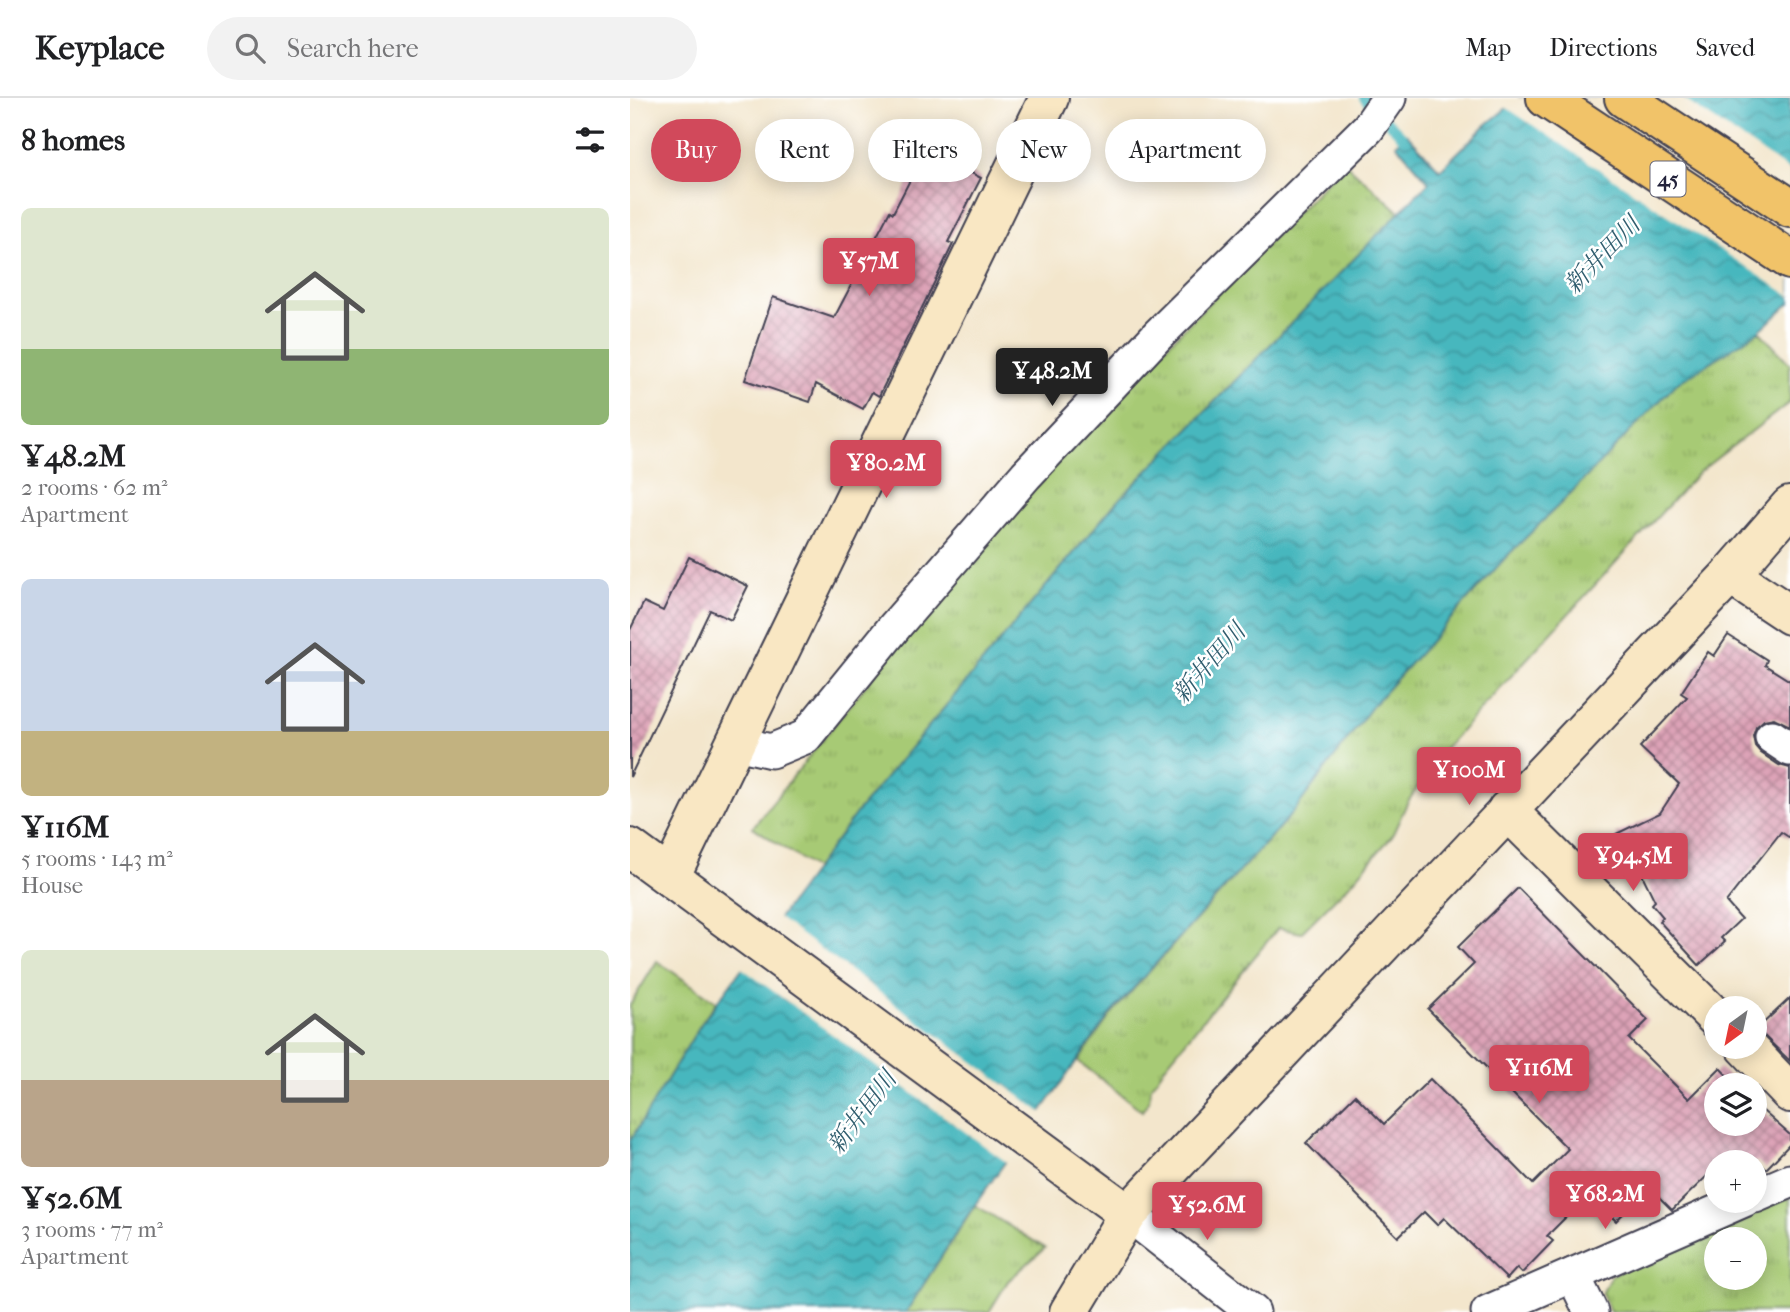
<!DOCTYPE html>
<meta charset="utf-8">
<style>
body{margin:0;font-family:"IM FELL French Canon","Noto Serif JP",serif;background:#f2f2f2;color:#202124;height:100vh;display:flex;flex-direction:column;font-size:26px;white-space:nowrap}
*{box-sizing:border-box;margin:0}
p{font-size:23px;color:#757577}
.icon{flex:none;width:38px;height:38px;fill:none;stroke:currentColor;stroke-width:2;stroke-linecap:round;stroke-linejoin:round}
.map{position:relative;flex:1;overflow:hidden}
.details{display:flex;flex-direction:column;background:#fff;width:630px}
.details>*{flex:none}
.banner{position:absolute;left:21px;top:21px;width:665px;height:63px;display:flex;gap:14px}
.needle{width:46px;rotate:213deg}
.buttons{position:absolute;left:1074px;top:898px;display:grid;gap:14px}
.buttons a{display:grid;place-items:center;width:63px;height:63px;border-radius:50%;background:#fff;box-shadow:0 4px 18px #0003;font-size:35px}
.price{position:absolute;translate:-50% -60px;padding:0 16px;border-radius:7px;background:#d1495b;color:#fff;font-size:23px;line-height:46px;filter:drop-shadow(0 2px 4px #0008)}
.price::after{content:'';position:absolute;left:50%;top:42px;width:21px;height:16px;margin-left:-10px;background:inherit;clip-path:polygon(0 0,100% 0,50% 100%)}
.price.active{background:#222;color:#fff}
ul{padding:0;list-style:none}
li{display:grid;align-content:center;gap:14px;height:371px;padding:0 21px}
li span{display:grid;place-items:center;height:217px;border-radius:10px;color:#555}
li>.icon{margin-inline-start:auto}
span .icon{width:126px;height:126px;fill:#fffc;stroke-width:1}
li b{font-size:30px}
h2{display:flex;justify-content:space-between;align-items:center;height:84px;padding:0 21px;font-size:30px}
.chip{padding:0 24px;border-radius:32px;background:#fff;box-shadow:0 4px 18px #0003;font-size:24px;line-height:63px}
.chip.active{background:#d1495b;color:#fff}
header{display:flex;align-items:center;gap:42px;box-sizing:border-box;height:98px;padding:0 35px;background:#fff;border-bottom:2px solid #e0e0e0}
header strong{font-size:33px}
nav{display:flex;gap:38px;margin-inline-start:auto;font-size:24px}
.search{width:490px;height:63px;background:#f2f2f2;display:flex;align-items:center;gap:18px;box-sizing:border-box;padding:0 24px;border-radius:38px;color:#757577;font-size:26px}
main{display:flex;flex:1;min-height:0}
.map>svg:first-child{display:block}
.grass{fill:url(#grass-tufts);stroke:#647658;stroke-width:2;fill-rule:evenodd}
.water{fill:url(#water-waves);stroke:#346c7c;stroke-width:2}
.pier{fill:#f3e6cc}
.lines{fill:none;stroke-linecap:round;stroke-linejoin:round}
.stream{stroke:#47b7be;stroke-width:10}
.building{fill:url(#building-cross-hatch)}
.street-casing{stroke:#413f51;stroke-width:37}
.secondary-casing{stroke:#413f51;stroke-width:42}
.highway-casing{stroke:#413f51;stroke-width:42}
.street{stroke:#fff;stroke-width:33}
.secondary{stroke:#f9e7c3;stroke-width:38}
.highway{stroke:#f1c369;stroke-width:38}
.labels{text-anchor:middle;stroke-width:5;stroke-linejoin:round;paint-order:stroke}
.shield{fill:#fff;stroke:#646476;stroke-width:2}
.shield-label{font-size:21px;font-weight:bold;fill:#22223b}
.water-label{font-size:24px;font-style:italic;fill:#315e6f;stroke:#fff}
</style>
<header>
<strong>Keyplace</strong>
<div class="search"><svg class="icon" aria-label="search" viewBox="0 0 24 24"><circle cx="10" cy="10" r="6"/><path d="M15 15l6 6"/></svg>Search here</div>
<nav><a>Map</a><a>Directions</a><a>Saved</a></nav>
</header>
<main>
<section class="details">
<h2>8 homes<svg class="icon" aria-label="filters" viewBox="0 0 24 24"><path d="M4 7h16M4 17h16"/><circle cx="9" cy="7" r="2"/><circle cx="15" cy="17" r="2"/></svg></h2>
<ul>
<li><span style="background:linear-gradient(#dfe7d0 65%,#8fb573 0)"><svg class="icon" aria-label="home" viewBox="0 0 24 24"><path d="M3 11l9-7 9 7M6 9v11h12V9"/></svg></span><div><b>¥48.2M</b><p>2 rooms · 62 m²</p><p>Apartment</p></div></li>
<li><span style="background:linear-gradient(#c9d6e8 70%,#c2b280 0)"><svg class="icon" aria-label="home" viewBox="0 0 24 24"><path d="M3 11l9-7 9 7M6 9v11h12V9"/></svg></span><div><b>¥116M</b><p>5 rooms · 143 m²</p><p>House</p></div></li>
<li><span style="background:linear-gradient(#dfe7d0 60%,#b9a48a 0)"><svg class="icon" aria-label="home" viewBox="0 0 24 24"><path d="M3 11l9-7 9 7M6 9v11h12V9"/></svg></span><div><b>¥52.6M</b><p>3 rooms · 77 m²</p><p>Apartment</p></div></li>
</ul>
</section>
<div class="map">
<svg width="1160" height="1214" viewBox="0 0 1160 1214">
<defs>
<pattern id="grass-tufts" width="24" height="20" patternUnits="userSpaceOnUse" patternTransform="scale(1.75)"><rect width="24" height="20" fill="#a7ca74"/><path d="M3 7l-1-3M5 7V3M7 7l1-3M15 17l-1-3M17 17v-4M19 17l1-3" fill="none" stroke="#8fad65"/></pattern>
<pattern id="water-waves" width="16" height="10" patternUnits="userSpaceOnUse" patternTransform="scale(1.75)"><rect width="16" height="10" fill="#47b7be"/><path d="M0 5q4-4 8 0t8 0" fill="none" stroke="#3b949c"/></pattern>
<pattern id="building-cross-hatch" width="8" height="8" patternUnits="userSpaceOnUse" patternTransform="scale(1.75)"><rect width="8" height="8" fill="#dda3b7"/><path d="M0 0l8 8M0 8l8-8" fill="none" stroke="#b38496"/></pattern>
</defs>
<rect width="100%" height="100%" fill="#fff"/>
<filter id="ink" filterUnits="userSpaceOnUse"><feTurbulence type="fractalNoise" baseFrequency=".0143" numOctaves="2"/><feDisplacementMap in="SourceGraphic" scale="14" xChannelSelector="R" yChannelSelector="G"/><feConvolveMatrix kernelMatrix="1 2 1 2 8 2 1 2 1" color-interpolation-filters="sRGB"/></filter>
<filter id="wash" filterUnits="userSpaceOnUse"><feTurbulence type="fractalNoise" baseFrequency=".00686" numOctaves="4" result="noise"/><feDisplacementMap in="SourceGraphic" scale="28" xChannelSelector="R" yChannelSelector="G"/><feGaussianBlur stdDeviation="1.57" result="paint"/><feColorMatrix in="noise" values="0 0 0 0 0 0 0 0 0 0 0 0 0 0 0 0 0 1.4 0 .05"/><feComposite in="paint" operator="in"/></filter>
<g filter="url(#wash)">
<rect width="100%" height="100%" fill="#f3e6cc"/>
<!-- grass -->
<g class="grass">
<path d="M715 65 770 114 484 407 227 714 185 771 123 729 284 527 403 385Z"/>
<path d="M1129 233 1160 266V304L1069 374 814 651 777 705 762 738 723 783 671 835 648 830 536 967 521 989 519 1003 512 1013 448 963 483 914 664 713 744 606 876 459 931 405 1046 286Z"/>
<path d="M27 863 86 904 71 926 0 1043V907Z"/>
<path d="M1160 1099V1214H980L972 1196 981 1177ZM1087 1141H1125V1180H1087Z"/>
<path d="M345 1107 415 1150 378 1183 359 1214H276Z"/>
</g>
<!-- water -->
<path class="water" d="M889 0H1160V205L1129 233 1046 286 931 405 876 459 744 606 664 713 482 914 339 1115 276 1214H0V1043L71 926 227 714 484 407 799 84 766 46 777 36 810 72 856 27Z"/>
<!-- pier -->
<g class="pier">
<path d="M884 0H1052L1160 73V198L874 8Z"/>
<path d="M146 818 414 1016 379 1066 109 868Z"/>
</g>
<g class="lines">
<!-- stream -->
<path class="stream" d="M734 0 773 39"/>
</g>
<g id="blocks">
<!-- building -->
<g class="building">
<path d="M296 51 351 80 318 144 323 146 249 298 242 294 233 311 186 286 180 304 115 282 143 199 204 220 260 113 263 115Z"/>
<path d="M59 459 118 488 101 522 80 512 0 679V532L14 504 33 513Z"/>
<path d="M1098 537 1137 562 1135 567 1160 583V628L1144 620 1134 622 1126 629 1123 638 1125 648 1131 655 1149 667 1160 670V740L1151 734 1096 804 1111 821 1091 840 1095 844 1069 867 1029 823 1033 819 1022 806 1025 803 1002 756 996 759 986 736 1030 715 1049 686 1010 649 1057 599 1051 595 1078 554 1084 558Z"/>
<path d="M888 790 1018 922 999 941 1059 1001 1090 970 1106 987H1087V1026H1125V1006L1160 1037V1046L1136 1071 1127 1063 1125 1065 1087 1064V1077L1082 1073 1042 1112 1019 1089 986 1123 959 1096 917 1138 923 1143 892 1175 887 1170 877 1181 814 1120 807 1127 794 1114 768 1139 676 1045 725 997 754 1026 800 981 903 1086 938 1051 798 911 844 866 828 849Z"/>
<path d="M1160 900V963L1127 931Z"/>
</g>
</g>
</g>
<g filter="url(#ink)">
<use href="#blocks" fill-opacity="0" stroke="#413f51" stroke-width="2"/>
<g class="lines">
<!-- street casing -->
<g class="street-casing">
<g id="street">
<path d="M1142 639 1160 651"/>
<path d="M106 645 141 653 175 639 266 527 396 377 528 237 738 30 759 0"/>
<path d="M1125 1098 1160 1083"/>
<path d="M498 1116 623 1214"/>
<path d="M943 1177 961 1214"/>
<path d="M858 1214 1114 1102"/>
</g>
</g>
<!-- secondary casing -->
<g class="secondary-casing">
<g id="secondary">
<path d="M1100 477 1160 517"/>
<path d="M877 712 1087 921"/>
<path d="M0 750 498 1116"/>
<path d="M40 779 419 0"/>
<path d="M1115 948 1160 995"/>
<path d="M439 1214 498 1116 1100 477 1160 408"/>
</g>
</g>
<!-- highway casing -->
<g class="highway-casing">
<g id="highway">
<path d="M916 0 1160 162"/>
<path d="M994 0 1160 110"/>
</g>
</g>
<!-- street -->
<use href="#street" class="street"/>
<!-- secondary -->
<use href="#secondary" class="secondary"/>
<!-- highway -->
<use href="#highway" class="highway"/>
</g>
</g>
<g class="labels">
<!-- shield labels -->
<rect class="shield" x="1020.5" y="63.5" width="35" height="35" rx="5"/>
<g class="shield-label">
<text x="1038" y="88">45</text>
</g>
<!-- water labels -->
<g class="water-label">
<text transform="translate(972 157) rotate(-46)" y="8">新井田川</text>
<text transform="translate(579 565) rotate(-49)" y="8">新井田川</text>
<text transform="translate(232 1014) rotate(-53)" y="8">新井田川</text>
</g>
</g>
</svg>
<div class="buttons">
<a><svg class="needle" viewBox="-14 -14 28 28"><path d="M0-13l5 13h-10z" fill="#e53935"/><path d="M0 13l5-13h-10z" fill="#757577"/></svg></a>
<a><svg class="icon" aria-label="layers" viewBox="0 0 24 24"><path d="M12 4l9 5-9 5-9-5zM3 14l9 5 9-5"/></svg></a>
<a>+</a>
<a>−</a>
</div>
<b class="price" style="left:239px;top:200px">¥57M</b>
<b class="price active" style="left:422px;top:310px">¥48.2M</b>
<b class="price" style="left:256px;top:402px">¥80.2M</b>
<b class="price" style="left:839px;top:709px">¥100M</b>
<b class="price" style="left:1003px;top:795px">¥94.5M</b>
<b class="price" style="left:909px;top:1007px">¥116M</b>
<b class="price" style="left:975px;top:1133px">¥68.2M</b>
<b class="price" style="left:577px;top:1144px">¥52.6M</b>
<div class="banner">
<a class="chip active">Buy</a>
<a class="chip">Rent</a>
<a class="chip">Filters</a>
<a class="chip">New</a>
<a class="chip">Apartment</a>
</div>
</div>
</main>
